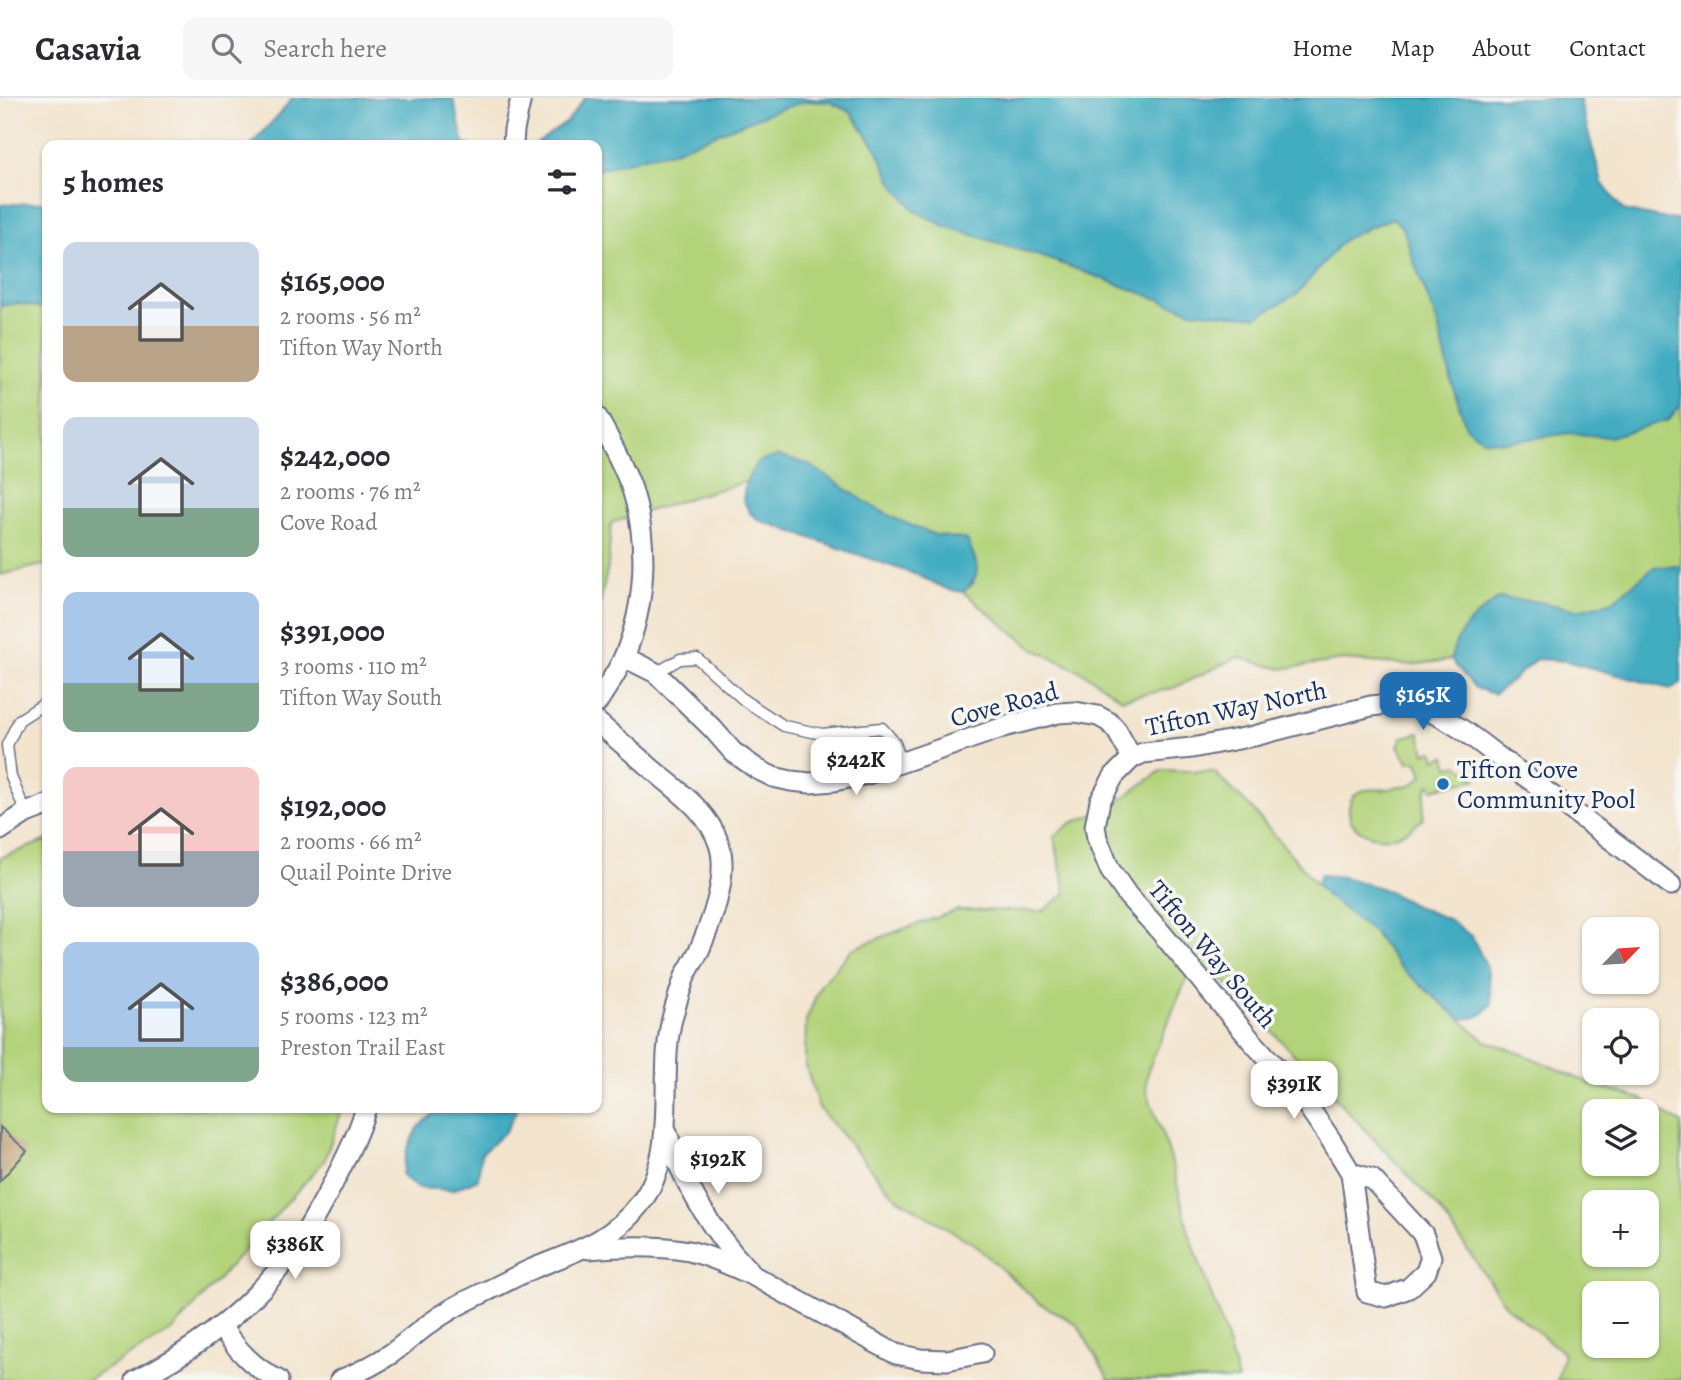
<!DOCTYPE html>
<meta charset="utf-8">
<style>
body{margin:0;font-family:Alegreya,serif;background:#f7f7f7;color:#2b2b33;height:100vh;display:flex;flex-direction:column;font-size:26px;white-space:nowrap}
*{box-sizing:border-box;margin:0}
p{font-size:23px;color:#7c7c81}
.icon{flex:none;width:38px;height:38px;fill:none;stroke:currentColor;stroke-width:2;stroke-linecap:round;stroke-linejoin:round}
.map{position:relative;flex:1;overflow:hidden}
.sheet{position:absolute;left:42px;top:42px;width:560px;height:973px;display:flex;flex-direction:column;background:#fff;border-radius:14px;box-shadow:0 2px 5px #0004}
.sheet>*{flex:none}
.needle{width:46px;rotate:65deg}
.buttons{position:absolute;left:1582px;top:819px;display:grid;gap:14px}
.buttons a{display:grid;place-items:center;width:77px;height:77px;border-radius:14px;background:#fff;box-shadow:0 2px 5px #0004;font-size:35px}
.price{position:absolute;translate:-50% -60px;padding:0 16px;border-radius:14px;background:#fff;color:#222;font-size:23px;line-height:46px;filter:drop-shadow(0 2px 4px #0008)}
.price::after{content:'';position:absolute;left:50%;top:42px;width:21px;height:16px;margin-left:-10px;background:inherit;clip-path:polygon(0 0,100% 0,50% 100%)}
.price.on{background:#1f6fb2;color:#fff}
ul{padding:0;list-style:none}
li{display:flex;align-items:center;gap:21px;height:175px;padding:0 21px}
li span{display:grid;place-items:center;flex:none;width:196px;height:140px;border-radius:14px;color:#555}
li>.icon{margin-inline-start:auto}
span .icon{width:84px;height:84px;fill:#fffc;stroke-width:1}
li b{font-size:30px}
h2{display:flex;justify-content:space-between;align-items:center;height:84px;padding:0 21px;font-size:30px}
header{display:flex;align-items:center;gap:42px;box-sizing:border-box;height:98px;padding:0 35px;background:#fff;border-bottom:2px solid #e1e1e2}
header strong{font-size:33px}
nav{display:flex;gap:38px;margin-inline-start:auto;font-size:24px}
.search{width:490px;height:63px;background:#f7f7f7;display:flex;align-items:center;gap:18px;box-sizing:border-box;padding:0 24px;border-radius:14px;color:#7c7c81;font-size:26px}
.map>svg:first-child{display:block}
.green{fill:#b3d37a;stroke:#67816c;stroke-width:2;fill-rule:evenodd}
.water{fill:#42acc1;stroke:#2e6e90;stroke-width:2}
.building{fill:#c9ac87}
.lines{fill:none;stroke-linecap:round;stroke-linejoin:round}
.lane-casing{stroke:#676e85;stroke-width:13}
.street-casing{stroke:#676e85;stroke-width:23}
.lane{stroke:#fff;stroke-width:10}
.street{stroke:#fff;stroke-width:19}
.poi-dot{fill:#1f6fb2;stroke:#f6f6f2;stroke-width:2.5}
.labels{text-anchor:middle;stroke-width:7;stroke-linejoin:round;paint-order:stroke}
.street-label{font-size:26px;fill:#1b2f5e;stroke:#f6f6f2}
.poi-label{font-size:26px;fill:#1b2f5e;stroke:#f6f6f2;text-anchor:start}
</style>
<header>
<strong>Casavia</strong>
<div class="search"><svg class="icon" aria-label="search" viewBox="0 0 24 24"><circle cx="10" cy="10" r="6"/><path d="M15 15l6 6"/></svg>Search here</div>
<nav><a>Home</a><a>Map</a><a>About</a><a>Contact</a></nav>
</header>
<div class="map">
<svg width="1681" height="1282" viewBox="0 0 1681 1282">
<rect width="100%" height="100%" fill="#f6f6f2"/>
<filter id="ink" filterUnits="userSpaceOnUse"><feTurbulence type="fractalNoise" baseFrequency=".0143" numOctaves="2"/><feDisplacementMap in="SourceGraphic" scale="14" xChannelSelector="R" yChannelSelector="G"/><feConvolveMatrix kernelMatrix="1 2 1 2 8 2 1 2 1" color-interpolation-filters="sRGB"/></filter>
<filter id="wash" filterUnits="userSpaceOnUse"><feTurbulence type="fractalNoise" baseFrequency=".00686" numOctaves="4" result="noise"/><feDisplacementMap in="SourceGraphic" scale="28" xChannelSelector="R" yChannelSelector="G"/><feGaussianBlur stdDeviation="1.57" result="paint"/><feColorMatrix in="noise" values="0 0 0 0 0 0 0 0 0 0 0 0 0 0 0 0 0 1.4 0 .05"/><feComposite in="paint" operator="in"/></filter>
<g filter="url(#wash)">
<rect width="100%" height="100%" fill="#f3e4ce"/>
<!-- green -->
<g class="green">
<path d="M806 3 830 4 850 14 878 53 892 84 945 128 1049 161 1191 213 1320 167 1343 142 1370 129 1393 120 1403 130 1414 164 1437 224 1454 292 1507 344 1570 335 1609 339 1668 322 1681 307V468L1654 469 1613 503 1578 512 1539 504 1499 500C1477 516 1455 533 1451 562L1411 567 1344 562 1281 571 1237 559 1174 590 1122 601 1084 575 1032 550 963 494 974 485 967 442 935 437 898 422 875 410 757 364 746 384 692 399 611 425 608 468 597 520V72L648 58 671 54 774 13Z"/>
<path d="M18 205 47 211V466L0 477V208Z"/>
<path d="M1420 635 1425 655 1433 653 1436 661 1446 658 1449 669 1458 667 1477 681 1433 691 1430 686C1422 695 1425 709 1423 721 1413 729 1404 737 1391 739 1371 742 1347 732 1349 709 1350 705 1350 703 1353 699 1362 688 1376 693 1388 691 1392 691 1395 689 1399 688 1402 687 1406 689 1410 687 1414 686 1419 681 1423 678L1418 664H1408L1398 648 1402 639Z"/>
<path d="M1162 672 1214 674 1252 711 1325 796 1373 834 1400 869 1484 942 1525 957 1591 986 1642 1001 1681 1025V1282H1557L1564 1255 1507 1209 1438 1109 1225 883 1191 870 1148 972 1146 991 1171 1061 1189 1135 1225 1235 1238 1282H1109L1077 1226 1039 1205 975 1147 894 1098 819 1010 805 965 806 923 820 888 852 851 895 834 958 812 1043 813 1066 795 1054 739 1071 725 1098 715 1119 703ZM1594 1013H1647V1066H1594ZM1594 1104H1647V1157H1594ZM1594 1195H1647V1248H1594Z"/>
<path d="M47 742V1010H343L324 1063 173 1232 88 1282H0V760Z"/>
</g>
<!-- water -->
<g class="water">
<path d="M292 0H453L464 46 470 47H251L283 12Z"/>
<path d="M585 0H1579L1602 85 1623 112 1666 121 1681 122V307L1668 322 1609 339 1570 335 1507 344 1483 342 1466 329 1454 292 1437 224 1414 164 1403 130 1393 120 1370 129 1343 142 1297 196 1256 219 1191 213 1049 161 945 128 915 113 892 84 878 53 851 14 830 4 806 3 774 13 671 54 648 58 597 72V47H534L567 24Z"/>
<path d="M47 104V211L18 205 0 208V107Z"/>
<path d="M778 358 808 366 875 410 898 422 935 437 967 442C977 465 985 476 963 494L949 492 917 477 759 422 750 415 743 401 746 384 757 364Z"/>
<path d="M1681 468V586L1670 591 1566 563 1536 561 1510 584 1494 596 1475 590 1451 562C1455 533 1477 516 1499 500L1539 504 1578 512 1613 503 1654 469Z"/>
<path d="M1320 777 1344 779 1383 791 1415 808 1450 822 1472 839 1487 869 1492 906C1480 920 1478 920 1460 921L1400 869 1373 834 1325 796 1317 786Z"/>
<path d="M440 1010H518L505 1034 481 1056 478 1081 453 1092 417 1090 402 1077 407 1052 417 1030Z"/>
</g>
<g id="blocks">
<!-- building -->
<path class="building" d="M0 1029 27 1053 0 1083Z"/>
</g>
</g>
<g filter="url(#ink)">
<use href="#blocks" fill-opacity="0" stroke="#676e85" stroke-width="2"/>
<g class="lines">
<!-- lane casing -->
<g class="lane-casing">
<g id="lane">
<path d="M656 575 680 561 697 560 745 603 784 628 822 636 882 630 895 645 901 664"/>
<path d="M26 715 11 679 7 647 19 622 47 604"/>
</g>
</g>
<!-- street casing -->
<g class="street-casing">
<g id="street">
<path d="M513 47 514 32 521 0"/>
<path d="M597 319C610 342 623 366 632 391 649 444 646 507 624 559 617 575 606 590 597 605"/>
<path d="M624 559 656 575 713 631 733 654 757 671 773 679 791 683 810 685 834 683 868 676 1007 628 1058 615 1075 614 1098 618 1109 624 1117 633 1132 660"/>
<path d="M0 732 26 715 47 707"/>
<path d="M666 1032C682 1082 710 1132 747 1171"/>
<path d="M1351 1075 1372 1081 1423 1136 1431 1159 1426 1174 1409 1190 1386 1199 1367 1194 1351 1075 1331 1042 1298 994 1250 941 1159 832 1128 798 1110 772 1097 740 1095 728 1100 703 1114 678 1132 660 1143 655 1192 650 1254 638 1371 608C1388 606 1407 605 1423 611 1453 622 1479 644 1504 663 1560 703 1616 745 1671 787"/>
<path d="M589 1151C622 1148 656 1147 689 1153 711 1158 732 1168 752 1177L896 1256 921 1261 947 1262 982 1255"/>
<path d="M221 1229C238 1252 252 1269 278 1282"/>
<path d="M136 1282C193 1253 247 1213 286 1162 303 1141 316 1117 329 1093 343 1066 357 1039 366 1010"/>
<path d="M340 1282C358 1275 376 1266 392 1255 411 1241 426 1226 447 1214 460 1205 475 1199 489 1192 504 1185 518 1177 532 1171 575 1153 609 1145 639 1107 682 1053 656 978 673 917 677 903 681 889 686 876 691 867 697 858 701 848 713 820 729 776 719 746 708 713 678 693 653 672 634 656 616 640 597 624"/>
</g>
</g>
<!-- lane -->
<use href="#lane" class="lane"/>
<!-- street -->
<use href="#street" class="street"/>
</g>
</g>
<!-- markers -->
<circle class="poi-dot" cx="1443" cy="686" r="7"/>
<g class="labels">
<!-- street labels -->
<g class="street-label">
<text transform="translate(1004 606) rotate(-15)" y="9">Cove Road</text>
<text transform="translate(1236 610) rotate(-12)" y="9">Tifton Way North</text>
<text transform="translate(1213 856) rotate(50)" y="9">Tifton Way South</text>
</g>
<!-- poi labels -->
<g class="poi-label">
<text x="1457" y="680">Tifton Cove<tspan x="1457" dy="30">Community Pool</tspan></text>
</g>
</g>
</svg>
<div class="buttons">
<a><svg class="needle" viewBox="-14 -14 28 28"><path d="M0-13l5 13h-10z" fill="#e53935"/><path d="M0 13l5-13h-10z" fill="#7c7c81"/></svg></a>
<a><svg class="icon" aria-label="locate" viewBox="0 0 24 24"><circle cx="12" cy="12" r="6"/><path d="M12 2v4M12 18v4M2 12h4M18 12h4"/></svg></a>
<a><svg class="icon" aria-label="layers" viewBox="0 0 24 24"><path d="M12 4l9 5-9 5-9-5zM3 14l9 5 9-5"/></svg></a>
<a>+</a>
<a>−</a>
</div>
<b class="price on" style="left:1423px;top:634px">$165K</b>
<b class="price" style="left:856px;top:699px">$242K</b>
<b class="price" style="left:1294px;top:1023px">$391K</b>
<b class="price" style="left:718px;top:1098px">$192K</b>
<b class="price" style="left:295px;top:1183px">$386K</b>
<section class="sheet">
<h2>5 homes<svg class="icon" aria-label="filters" viewBox="0 0 24 24"><path d="M4 7h16M4 17h16"/><circle cx="9" cy="7" r="2"/><circle cx="15" cy="17" r="2"/></svg></h2>
<ul>
<li><span style="background:linear-gradient(#c9d6e8 60%,#b9a48a 0)"><svg class="icon" aria-label="home" viewBox="0 0 24 24"><path d="M3 11l9-7 9 7M6 9v11h12V9"/></svg></span><div><b>$165,000</b><p>2 rooms · 56 m²</p><p>Tifton Way North</p></div></li>
<li><span style="background:linear-gradient(#c9d6e8 65%,#7fa58c 0)"><svg class="icon" aria-label="home" viewBox="0 0 24 24"><path d="M3 11l9-7 9 7M6 9v11h12V9"/></svg></span><div><b>$242,000</b><p>2 rooms · 76 m²</p><p>Cove Road</p></div></li>
<li><span style="background:linear-gradient(#a9c7e8 65%,#7fa58c 0)"><svg class="icon" aria-label="home" viewBox="0 0 24 24"><path d="M3 11l9-7 9 7M6 9v11h12V9"/></svg></span><div><b>$391,000</b><p>3 rooms · 110 m²</p><p>Tifton Way South</p></div></li>
<li><span style="background:linear-gradient(#f6c9c9 60%,#9aa5b1 0)"><svg class="icon" aria-label="home" viewBox="0 0 24 24"><path d="M3 11l9-7 9 7M6 9v11h12V9"/></svg></span><div><b>$192,000</b><p>2 rooms · 66 m²</p><p>Quail Pointe Drive</p></div></li>
<li><span style="background:linear-gradient(#a9c7e8 75%,#7fa58c 0)"><svg class="icon" aria-label="home" viewBox="0 0 24 24"><path d="M3 11l9-7 9 7M6 9v11h12V9"/></svg></span><div><b>$386,000</b><p>5 rooms · 123 m²</p><p>Preston Trail East</p></div></li>
</ul>
</section>
</div>
